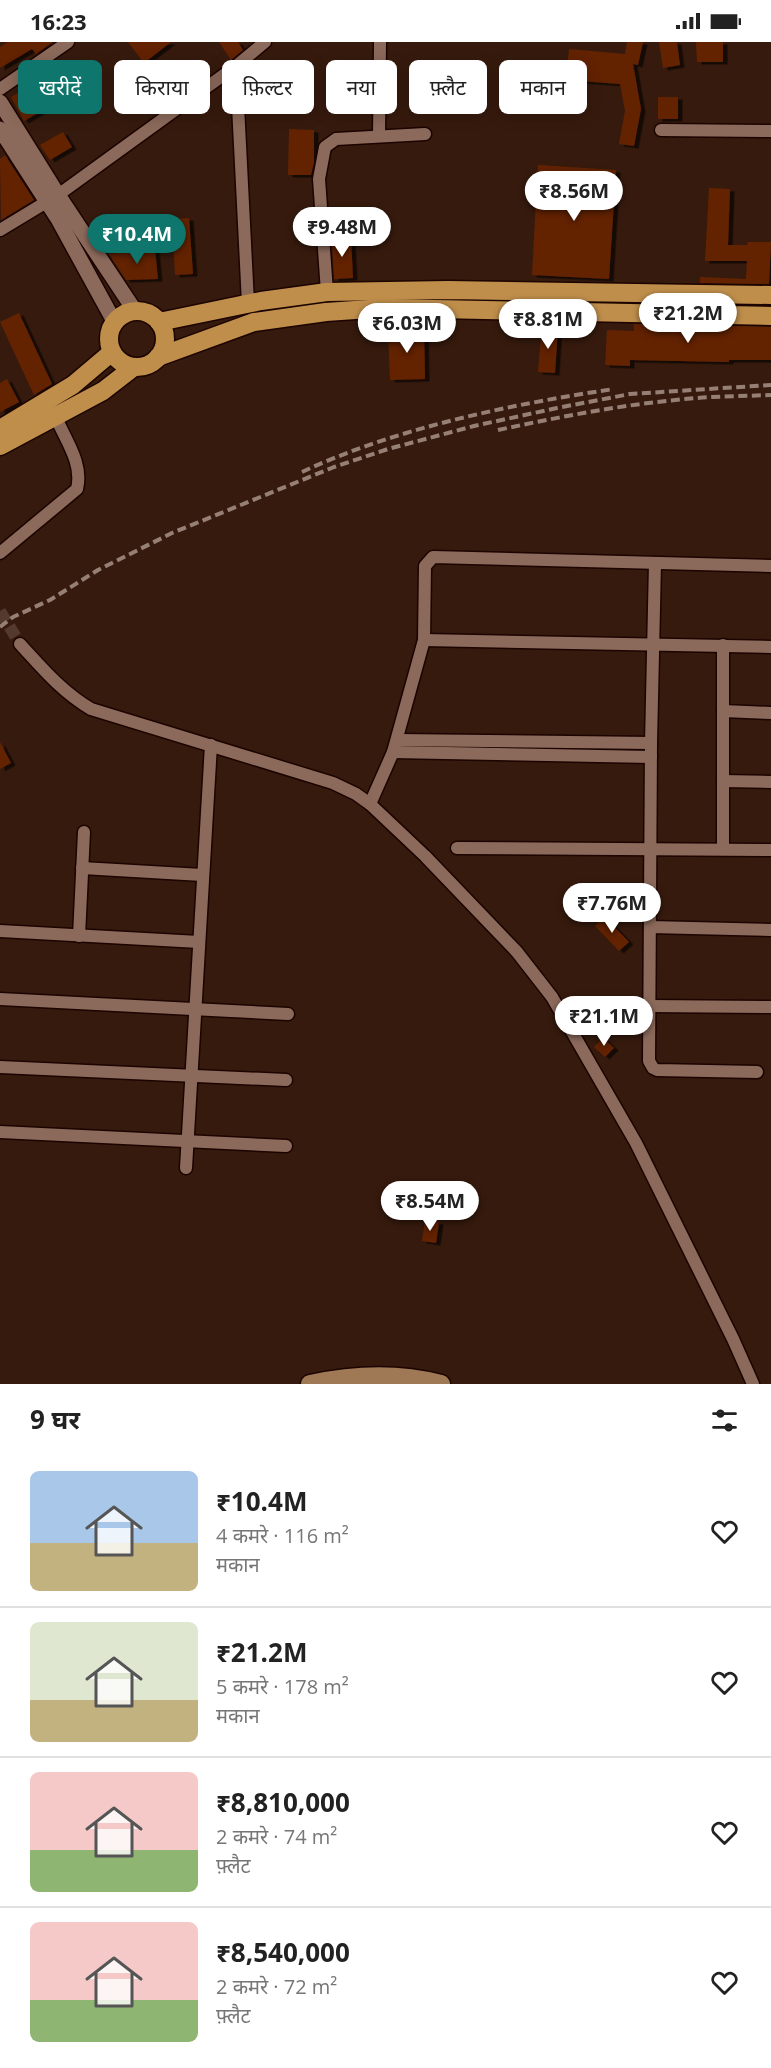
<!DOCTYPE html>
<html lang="hi">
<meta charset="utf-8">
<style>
body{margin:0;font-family:"Open Sans","Noto Sans Devanagari",sans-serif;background:#f2f2f2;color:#222;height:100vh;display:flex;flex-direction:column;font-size:22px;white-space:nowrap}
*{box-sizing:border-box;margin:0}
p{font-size:20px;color:#767676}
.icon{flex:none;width:33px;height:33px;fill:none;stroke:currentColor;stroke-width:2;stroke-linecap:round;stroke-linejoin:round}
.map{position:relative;height:1342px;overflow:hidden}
.drawer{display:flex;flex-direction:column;background:#fff;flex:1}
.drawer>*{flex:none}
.top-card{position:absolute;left:18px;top:18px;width:735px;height:54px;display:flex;gap:12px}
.price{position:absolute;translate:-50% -51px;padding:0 14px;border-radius:21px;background:#fff;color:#222;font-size:20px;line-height:39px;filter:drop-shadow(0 2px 3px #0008)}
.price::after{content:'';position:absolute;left:50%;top:36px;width:18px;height:14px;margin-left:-9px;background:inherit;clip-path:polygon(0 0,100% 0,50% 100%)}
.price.on{background:#0f766e;color:#fff}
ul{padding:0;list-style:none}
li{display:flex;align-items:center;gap:18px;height:150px;padding:0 30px}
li+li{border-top:2px solid #e0e0e0}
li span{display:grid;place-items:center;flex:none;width:168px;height:120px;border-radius:9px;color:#555}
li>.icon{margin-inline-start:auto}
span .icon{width:72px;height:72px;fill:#fffc;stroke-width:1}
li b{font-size:26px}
h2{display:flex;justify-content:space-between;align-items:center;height:72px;padding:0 30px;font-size:26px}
.pill{padding:0 21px;border-radius:9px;background:#fff;box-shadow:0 3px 15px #0003;font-size:21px;line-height:54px}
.pill.on{background:#0f766e;color:#fff}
.status{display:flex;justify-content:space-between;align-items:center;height:42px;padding:0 30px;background:#fff;direction:ltr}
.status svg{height:16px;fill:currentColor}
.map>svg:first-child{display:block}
.building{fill:#642401;filter:url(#shadow)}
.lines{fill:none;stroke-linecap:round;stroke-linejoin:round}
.minor-tunnel{stroke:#543a2e;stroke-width:12;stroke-dasharray:12 6;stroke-linecap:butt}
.minor-casing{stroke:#1c0400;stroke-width:15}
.tertiary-casing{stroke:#1c0400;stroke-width:18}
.secondary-casing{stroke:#1c0400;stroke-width:21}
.trunk-casing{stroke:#1c0400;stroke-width:21}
.minor{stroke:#8c6a5b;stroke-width:12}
.tertiary{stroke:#8c6a5b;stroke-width:15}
.secondary{stroke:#9f7855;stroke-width:18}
.trunk{stroke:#bf8e4b;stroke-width:18}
.rail{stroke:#968076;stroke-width:4;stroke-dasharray:9 4.5;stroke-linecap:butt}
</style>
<div class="status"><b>16:23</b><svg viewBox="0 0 49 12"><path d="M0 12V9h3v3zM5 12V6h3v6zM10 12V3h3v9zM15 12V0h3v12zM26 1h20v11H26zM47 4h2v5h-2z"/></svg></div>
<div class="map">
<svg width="771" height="1342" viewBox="0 0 771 1342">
<defs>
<filter id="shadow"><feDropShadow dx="4.5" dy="2.5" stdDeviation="0" flood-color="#0009"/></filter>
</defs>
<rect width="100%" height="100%" fill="#361a0d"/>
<!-- building -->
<g class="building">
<path d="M8 0H53L36 12 32 7 0 26V5Z"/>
<path d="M128 0H171L144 21Z"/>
<path d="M219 0H238L243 8 231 18Z"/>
<path d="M627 0H643L638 23 633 22 641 67 634 104 619 102 625 69 620 42 566 38 569 7 625 12Z"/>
<path d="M659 0H677L680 23 663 26Z"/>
<path d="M696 0H723V20H697Z"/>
<path d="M151 24 175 58 159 70 135 36Z"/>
<path d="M43 36 57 60 24 79 11 55Z"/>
<rect x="658" y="55" width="20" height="22"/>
<path d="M289 87 314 88V120L311 133H288Z"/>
<path d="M63 90 72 105 50 118 40 103Z"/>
<path d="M5 113 34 158 1 178 0 117Z"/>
<path d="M538 123 616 128 609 237 532 233Z"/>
<path d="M709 146 730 147 728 203H747L748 200H771L769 242 700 241V235L746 237 747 219H705Z"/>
<path d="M189 176 193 232 175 233 172 177Z"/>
<path d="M351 196 353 236 334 237 332 197Z"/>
<path d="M155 207 158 237 126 238 109 212Z"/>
<path d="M19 271 52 342 34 353 0 280Z"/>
<path d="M634 282 771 285V318H729V320L630 318V324L605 323 607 288 634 289Z"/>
<path d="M542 284 558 285 555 331 538 330Z"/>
<path d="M424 287 425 337 390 338 388 288Z"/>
<path d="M7 337 19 360 0 370V341Z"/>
<path d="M0 700 11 721 0 727Z"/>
<path d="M605 875 629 900 619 909 595 884Z"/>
<path d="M603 996 614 1006 605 1015 594 1005Z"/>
<path d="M425 1178 439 1180 436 1201 422 1199Z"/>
</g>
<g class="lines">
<!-- minor-tunnel -->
<path class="minor-tunnel" d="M0 569 20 602"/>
<!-- minor casing -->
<g class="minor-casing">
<g id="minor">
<path d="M236 24 248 261"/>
<path d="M0 47 68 0"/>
<path d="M661 88 771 89"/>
<path d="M379 94 380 0"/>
<path d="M0 188 58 153 236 24 265 0"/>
<path d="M327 250 319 137 325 105 336 97 425 92"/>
<path d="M0 511 77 447C84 419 62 394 53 368"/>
<path d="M655 521 651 701 649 1019 653 1026 657 1028 757 1030"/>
<path d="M424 598 771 605"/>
<path d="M20 602C42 626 62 650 91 667L333 741 356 752 370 762 425 814 517 910 552 955 636 1101 733 1297 753 1342"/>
<path d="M723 669 771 671"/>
<path d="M397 698 651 701"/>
<path d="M393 710 651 715"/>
<path d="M723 739 771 740"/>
<path d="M370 762 393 710 424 598 425 524 433 515 771 524"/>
<path d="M457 806 771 808"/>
<path d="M723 807V603"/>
<path d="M82 826 202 833"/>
<path d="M650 885 771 888"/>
<path d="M0 889 199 900"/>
<path d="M79 894 84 790"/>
<path d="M0 957 288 972"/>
<path d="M649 964 771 965"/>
<path d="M0 1025 286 1038"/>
<path d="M0 1090 286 1104"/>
<path d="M186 1126 211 703"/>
</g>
</g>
<!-- tertiary casing -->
<g class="tertiary-casing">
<g id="tertiary">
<path d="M0 60 58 153 135 269"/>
<path d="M0 87 58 177 115 281"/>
</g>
</g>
<!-- secondary casing -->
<g class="secondary-casing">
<path id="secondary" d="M310 1342C352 1333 399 1331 441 1342"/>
</g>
<!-- trunk casing -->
<g class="trunk-casing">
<g id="trunk">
<circle cx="137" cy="297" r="28"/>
<path d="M159 280 261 259 327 250 448 248 771 253"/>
<path d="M158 315 254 280 326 270 384 266 771 274"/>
<path d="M0 387 73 343 112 310"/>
<path d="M0 404 103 349 134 325"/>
</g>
</g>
<!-- minor -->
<use href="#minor" class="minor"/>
<!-- tertiary -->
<use href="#tertiary" class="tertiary"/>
<!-- secondary -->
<use href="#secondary" class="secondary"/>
<!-- trunk -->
<use href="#trunk" class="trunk"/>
<!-- rail -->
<g class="rail">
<path d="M498 388C564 374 630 361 698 356 722 354 747 354 771 353"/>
<path d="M302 430C396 386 512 362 614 347"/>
<path d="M0 585 13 575 50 558 98 528 172 491 334 425 388 407 474 384 557 366 630 352 771 343"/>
</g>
</g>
</svg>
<b class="price" style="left:574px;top:180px">₹8.56M</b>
<b class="price" style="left:342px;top:216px">₹9.48M</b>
<b class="price on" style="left:137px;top:223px">₹10.4M</b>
<b class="price" style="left:688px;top:302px">₹21.2M</b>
<b class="price" style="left:548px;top:308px">₹8.81M</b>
<b class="price" style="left:407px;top:312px">₹6.03M</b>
<b class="price" style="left:612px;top:892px">₹7.76M</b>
<b class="price" style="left:604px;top:1005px">₹21.1M</b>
<b class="price" style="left:430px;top:1190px">₹8.54M</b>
<div class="top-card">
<a class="pill on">खरीदें</a>
<a class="pill">किराया</a>
<a class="pill">फ़िल्टर</a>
<a class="pill">नया</a>
<a class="pill">फ़्लैट</a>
<a class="pill">मकान</a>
</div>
</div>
<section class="drawer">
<h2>9 घर<svg class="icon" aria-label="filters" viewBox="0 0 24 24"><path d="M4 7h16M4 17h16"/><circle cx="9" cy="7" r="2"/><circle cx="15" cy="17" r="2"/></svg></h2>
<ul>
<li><span style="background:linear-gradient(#a9c7e8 60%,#c2b280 0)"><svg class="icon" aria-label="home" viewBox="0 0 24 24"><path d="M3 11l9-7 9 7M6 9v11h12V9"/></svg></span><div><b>₹10.4M</b><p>4 कमरे · 116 m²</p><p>मकान</p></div><svg class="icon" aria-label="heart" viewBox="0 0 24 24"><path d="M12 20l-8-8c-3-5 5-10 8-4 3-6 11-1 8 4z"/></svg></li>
<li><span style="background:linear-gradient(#dfe7d0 65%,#c2b280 0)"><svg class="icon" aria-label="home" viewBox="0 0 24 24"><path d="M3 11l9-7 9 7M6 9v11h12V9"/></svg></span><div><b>₹21.2M</b><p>5 कमरे · 178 m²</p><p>मकान</p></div><svg class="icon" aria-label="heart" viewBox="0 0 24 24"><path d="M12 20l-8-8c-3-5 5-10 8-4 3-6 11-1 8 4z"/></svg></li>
<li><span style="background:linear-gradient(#f6c9c9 65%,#8fb573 0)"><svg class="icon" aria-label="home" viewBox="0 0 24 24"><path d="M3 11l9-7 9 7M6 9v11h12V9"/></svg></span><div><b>₹8,810,000</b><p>2 कमरे · 74 m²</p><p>फ़्लैट</p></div><svg class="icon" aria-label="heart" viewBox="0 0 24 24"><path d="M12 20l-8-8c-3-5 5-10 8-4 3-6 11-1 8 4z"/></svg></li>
<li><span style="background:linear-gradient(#f6c9c9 65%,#8fb573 0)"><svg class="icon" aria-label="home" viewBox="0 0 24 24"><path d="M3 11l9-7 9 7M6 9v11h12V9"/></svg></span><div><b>₹8,540,000</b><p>2 कमरे · 72 m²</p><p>फ़्लैट</p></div><svg class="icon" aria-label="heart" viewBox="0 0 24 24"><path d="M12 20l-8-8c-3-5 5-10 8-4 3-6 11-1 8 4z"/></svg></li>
</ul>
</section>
